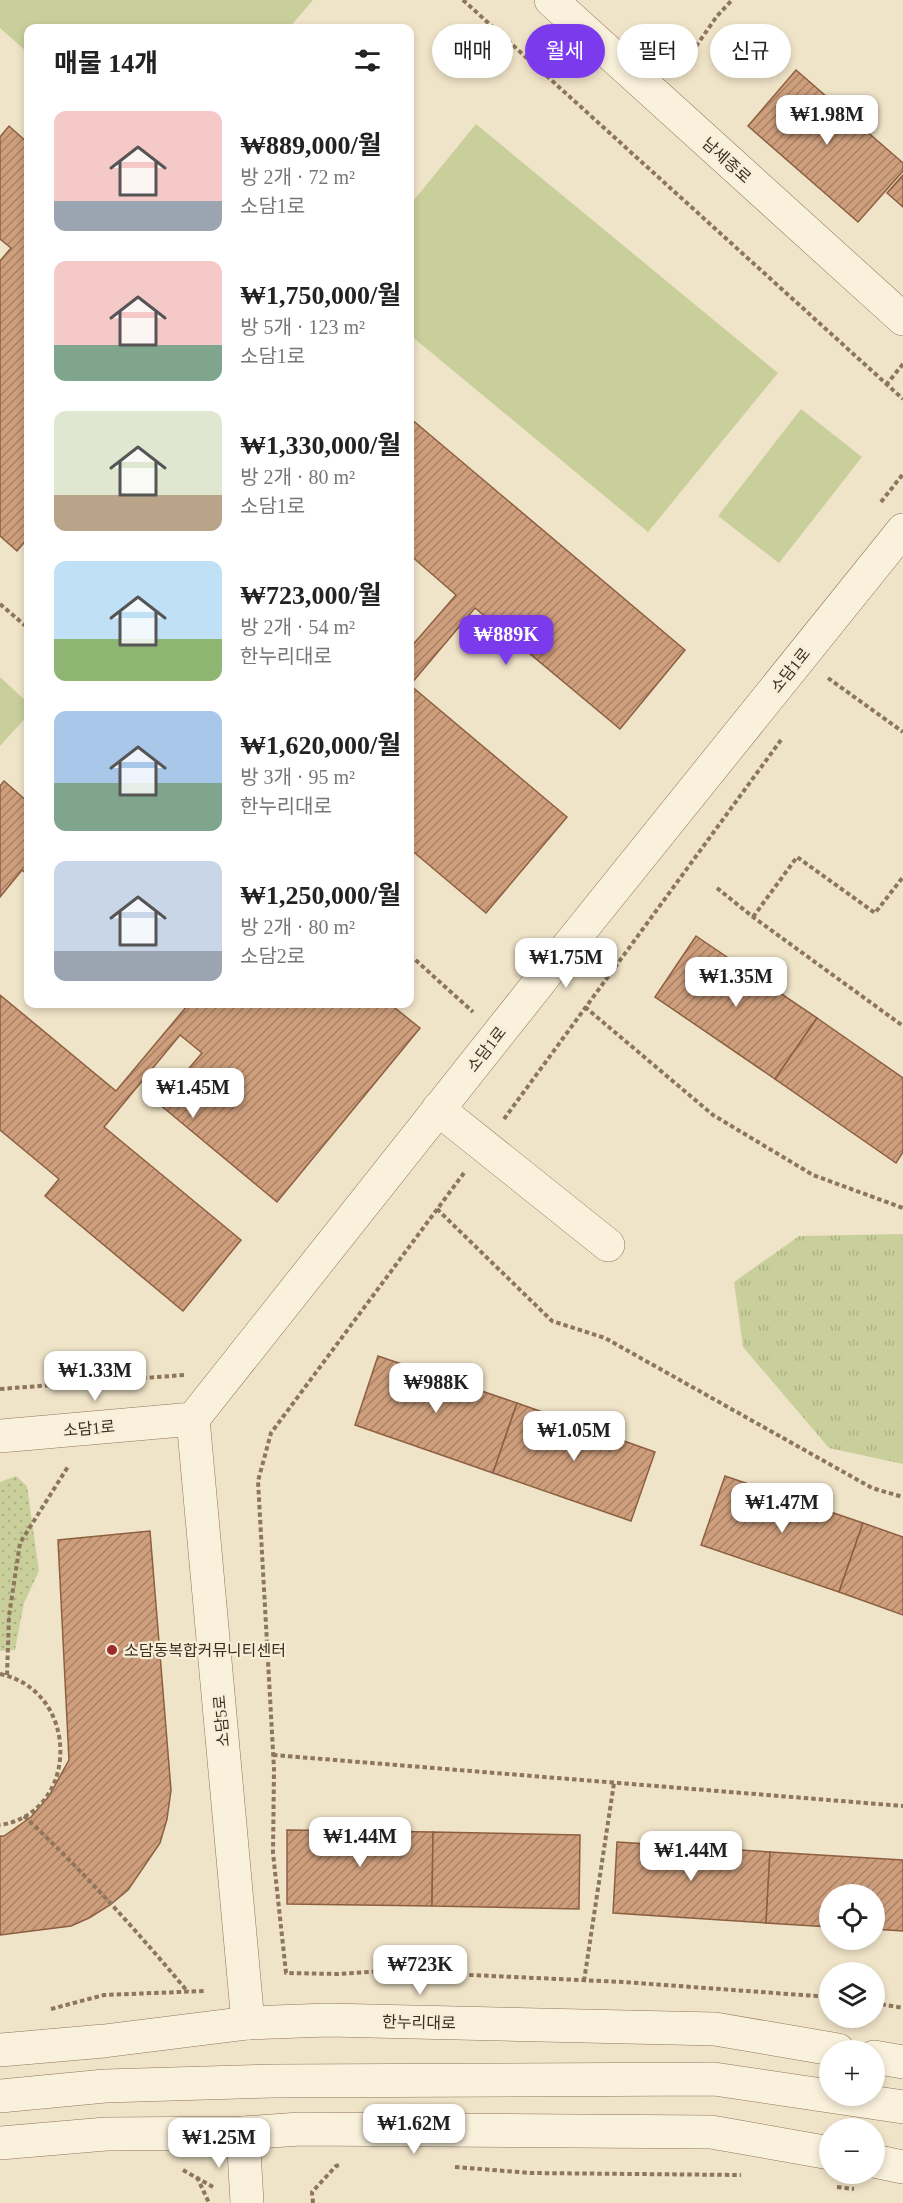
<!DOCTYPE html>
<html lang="ko">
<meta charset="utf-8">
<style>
body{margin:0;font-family:"Times New Roman","Noto Sans KR",serif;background:#f2f2f2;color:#222;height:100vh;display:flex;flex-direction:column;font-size:22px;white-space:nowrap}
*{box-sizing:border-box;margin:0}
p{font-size:20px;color:#767676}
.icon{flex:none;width:33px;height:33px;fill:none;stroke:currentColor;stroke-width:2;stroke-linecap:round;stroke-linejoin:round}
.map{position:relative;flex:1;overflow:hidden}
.drawer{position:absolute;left:24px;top:24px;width:390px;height:984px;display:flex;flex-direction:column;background:#fff;border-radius:12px;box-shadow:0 3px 9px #0003}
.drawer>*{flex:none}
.banner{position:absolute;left:432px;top:24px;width:381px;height:54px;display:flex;gap:12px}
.tools{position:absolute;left:819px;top:1884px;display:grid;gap:12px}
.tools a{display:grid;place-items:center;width:66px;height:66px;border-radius:50%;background:#fff;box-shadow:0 3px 9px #0003;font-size:30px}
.price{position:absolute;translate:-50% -51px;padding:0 14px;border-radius:12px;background:#fff;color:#222;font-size:20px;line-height:39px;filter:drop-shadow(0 2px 3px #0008)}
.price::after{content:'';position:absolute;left:50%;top:36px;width:18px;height:14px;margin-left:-9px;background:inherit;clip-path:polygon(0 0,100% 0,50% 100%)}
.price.current{background:#7c3aed;color:#fff}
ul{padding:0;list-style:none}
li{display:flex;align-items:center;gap:18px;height:150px;padding:0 30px}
li span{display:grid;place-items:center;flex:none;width:168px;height:120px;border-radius:12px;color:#555}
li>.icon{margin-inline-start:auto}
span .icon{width:72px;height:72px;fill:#fffc;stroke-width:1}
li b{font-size:26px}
h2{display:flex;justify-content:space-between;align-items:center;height:72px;padding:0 30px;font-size:26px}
.tag{padding:0 21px;border-radius:27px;background:#fff;box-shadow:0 3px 9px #0003;font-size:21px;line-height:54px}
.tag.current{background:#7c3aed;color:#fff}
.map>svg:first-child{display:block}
.grass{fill:url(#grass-dots)}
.park{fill:url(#park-tufts)}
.pitch{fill:#c9cf9b}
.building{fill:url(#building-hatch);stroke:#8d5f41;stroke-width:1.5}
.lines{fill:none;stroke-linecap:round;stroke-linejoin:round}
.minor-casing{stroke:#8d765c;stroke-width:34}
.path{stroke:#8d765c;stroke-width:4;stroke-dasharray:4.5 3;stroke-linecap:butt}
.minor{stroke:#faf1dc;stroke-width:33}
.poi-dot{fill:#9e2a2b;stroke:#f7eed8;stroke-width:2}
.labels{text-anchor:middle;stroke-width:4.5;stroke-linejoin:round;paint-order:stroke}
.street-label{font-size:16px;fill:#3d2e20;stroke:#f7eed8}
.poi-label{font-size:16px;fill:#3d2e20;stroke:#f7eed8;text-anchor:start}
</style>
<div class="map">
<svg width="903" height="2203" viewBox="0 0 903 2203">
<defs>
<pattern id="grass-dots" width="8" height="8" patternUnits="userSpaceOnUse" patternTransform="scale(1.5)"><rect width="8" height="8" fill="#c9cf9b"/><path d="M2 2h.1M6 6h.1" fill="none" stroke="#aeb285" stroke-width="1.8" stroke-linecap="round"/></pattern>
<pattern id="park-tufts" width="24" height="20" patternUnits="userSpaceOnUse" patternTransform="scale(1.5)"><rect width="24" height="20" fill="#c9cf9b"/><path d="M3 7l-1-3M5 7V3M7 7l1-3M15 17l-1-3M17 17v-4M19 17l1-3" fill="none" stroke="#aeb285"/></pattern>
<pattern id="building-hatch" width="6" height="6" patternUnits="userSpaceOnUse" patternTransform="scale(1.5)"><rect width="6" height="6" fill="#cf9f7d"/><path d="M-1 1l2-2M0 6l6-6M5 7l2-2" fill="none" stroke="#a98266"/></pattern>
</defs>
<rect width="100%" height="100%" fill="#f0e4c8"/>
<!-- grass -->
<path class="grass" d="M16 1476 27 1486 39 1571 24 1603 15 1650 0 1651V1482Z"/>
<!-- park -->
<path class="park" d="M903 1234V1464L829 1448 743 1347 734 1282 799 1236Z"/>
<!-- pitch -->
<g class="pitch">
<path d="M0 0H313L289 28H28V53L0 28Z"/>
<path d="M476 124 778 373 648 532 410 335V205Z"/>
<path d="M801 409 862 457 779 563 718 516Z"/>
<path d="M0 677 28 703V715L0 746Z"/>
</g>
<!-- building -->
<g class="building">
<path d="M796 70 903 163V171L858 222 748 126Z"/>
<path d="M9 126 28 143V538L17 551 0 536V261L11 248 0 239V137Z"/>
<path d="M903 175V207L887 193Z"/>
<path d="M410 418 685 650 620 729 475 608 410 685 567 817 486 913 410 849V648L456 595 410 555Z"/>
<path d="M4 781 28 802V875L22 870 0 897V786Z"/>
<path d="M696 936 817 1018 775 1079 655 997Z"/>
<path d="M0 995 116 1091 187 1006 184 1004H390L420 1028 277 1202 159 1104 202 1053 180 1035 104 1127 241 1240 183 1311 45 1196 59 1179 0 1130Z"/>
<path d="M817 1018 903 1078V1152L896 1163 775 1079Z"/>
<path d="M378 1356 517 1403 493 1473 355 1425Z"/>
<path d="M517 1403 655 1452 631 1521 493 1473Z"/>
<path d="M725 1476 863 1523 839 1592 701 1545Z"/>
<path d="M863 1523 903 1537V1615L839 1592Z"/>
<path d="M150 1531 171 1790 167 1819 160 1843 128 1890 110 1905 89 1918 71 1926 0 1935V1836H4L31 1817 49 1796 69 1760 58 1540Z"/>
<path d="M287 1830 433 1832 432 1906 287 1904Z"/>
<path d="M433 1832 580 1835 579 1909 432 1906Z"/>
<path d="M617 1842 770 1852 766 1923 613 1913Z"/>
<path d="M770 1852 903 1860V1931L874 1929V1894H830V1927L766 1923Z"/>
</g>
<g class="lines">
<!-- minor casing -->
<g class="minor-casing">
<g id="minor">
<path d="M551 0 903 319"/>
<path d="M438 1109 608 1245"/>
<path d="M193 1419 248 2023"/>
<path d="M0 1436 193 1419 553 965 903 530"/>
<path d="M0 2050 104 2041 248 2023 328 2020 715 2029 838 2050"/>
<path d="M874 2057 903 2062"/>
<path d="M0 2096 105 2086 274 2081 714 2079 903 2107"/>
<path d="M243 2133 247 2203"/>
<path d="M0 2143 106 2134 243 2133 300 2129 711 2132 830 2153"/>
<path d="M874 2161 903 2167"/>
</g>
</g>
<!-- path -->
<g class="path">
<path d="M463 0 903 399"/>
<path d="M679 71 717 16 732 0"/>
<path d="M886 385 903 364"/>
<path d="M881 502 903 474"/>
<path d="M0 604 28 628"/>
<path d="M828 678 903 732"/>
<path d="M717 888 753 917 903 1026"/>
<path d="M753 917 797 857 875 913 903 877"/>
<path d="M410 955 473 1012"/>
<path d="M585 1007 713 1115 813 1175 903 1208"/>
<path d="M504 1119 781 740"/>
<path d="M464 1173 271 1433 258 1481 274 1769 273 1853 286 1973 338 1974 384 1971 623 1982 830 1997"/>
<path d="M437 1209 552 1321 605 1338 872 1488 903 1497"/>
<path d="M0 1389 184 1375"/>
<path d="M0 1674C81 1691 80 1813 0 1825"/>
<path d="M7 1675 9 1616 20 1543 69 1465"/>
<path d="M273 1755 903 1806"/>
<path d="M24 1816C83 1871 137 1931 188 1992"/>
<path d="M584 1981 614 1783"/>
<path d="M874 2003 903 2008"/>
<path d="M51 2009 104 1995 204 1991"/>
<path d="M455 2167 531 2173 741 2175"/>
<path d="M183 2170 213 2187"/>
<path d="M197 2177 209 2203"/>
<path d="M837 2187 854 2189"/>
<path d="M313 2203 312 2192 336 2166 339 2165"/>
</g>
<!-- minor -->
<use href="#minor" class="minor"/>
</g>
<!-- markers -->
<circle class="poi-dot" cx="112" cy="1650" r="6"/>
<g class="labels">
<!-- street labels -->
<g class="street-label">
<text transform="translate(727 160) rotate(42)" y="6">남세종로</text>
<text transform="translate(790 670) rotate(-51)" y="6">소담1로</text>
<text transform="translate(486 1049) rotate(-52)" y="6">소담1로</text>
<text transform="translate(89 1428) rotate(-5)" y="6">소담1로</text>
<text transform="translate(221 1721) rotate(-95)" y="6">소담5로</text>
<text transform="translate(419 2022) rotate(1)" y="6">한누리대로</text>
</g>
<!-- poi labels -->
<g class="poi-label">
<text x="124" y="1656">소담동복합커뮤니티센터</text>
</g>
</g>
</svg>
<div class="tools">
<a><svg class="icon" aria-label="locate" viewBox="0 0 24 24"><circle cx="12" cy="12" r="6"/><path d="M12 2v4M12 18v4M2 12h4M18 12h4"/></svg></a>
<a><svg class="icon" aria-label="layers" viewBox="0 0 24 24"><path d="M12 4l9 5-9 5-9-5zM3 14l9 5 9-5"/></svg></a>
<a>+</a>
<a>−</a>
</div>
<b class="price" style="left:827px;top:146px">₩1.98M</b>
<b class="price current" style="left:506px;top:666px">₩889K</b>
<b class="price" style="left:566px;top:989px">₩1.75M</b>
<b class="price" style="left:736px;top:1008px">₩1.35M</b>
<b class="price" style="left:193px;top:1119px">₩1.45M</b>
<b class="price" style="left:95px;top:1402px">₩1.33M</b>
<b class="price" style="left:436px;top:1414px">₩988K</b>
<b class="price" style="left:574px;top:1462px">₩1.05M</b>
<b class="price" style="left:782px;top:1534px">₩1.47M</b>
<b class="price" style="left:360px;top:1868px">₩1.44M</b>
<b class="price" style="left:691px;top:1882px">₩1.44M</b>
<b class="price" style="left:420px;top:1996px">₩723K</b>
<b class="price" style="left:414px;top:2155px">₩1.62M</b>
<b class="price" style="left:219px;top:2169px">₩1.25M</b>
<div class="banner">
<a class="tag">매매</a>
<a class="tag current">월세</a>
<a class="tag">필터</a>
<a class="tag">신규</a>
</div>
<section class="drawer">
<h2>매물 14개<svg class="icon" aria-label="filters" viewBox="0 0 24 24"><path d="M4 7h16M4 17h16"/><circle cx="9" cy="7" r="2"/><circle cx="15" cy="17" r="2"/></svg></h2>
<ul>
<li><span style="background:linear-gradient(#f6c9c9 75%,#9aa5b1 0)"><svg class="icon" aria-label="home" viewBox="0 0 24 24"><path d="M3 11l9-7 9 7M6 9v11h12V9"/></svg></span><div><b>₩889,000/월</b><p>방 2개 · 72 m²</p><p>소담1로</p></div></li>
<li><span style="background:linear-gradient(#f6c9c9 70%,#7fa58c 0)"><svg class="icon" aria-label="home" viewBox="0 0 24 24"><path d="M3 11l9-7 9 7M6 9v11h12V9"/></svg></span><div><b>₩1,750,000/월</b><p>방 5개 · 123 m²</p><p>소담1로</p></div></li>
<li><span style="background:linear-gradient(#dfe7d0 70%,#b9a48a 0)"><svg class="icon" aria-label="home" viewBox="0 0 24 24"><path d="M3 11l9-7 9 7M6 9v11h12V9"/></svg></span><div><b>₩1,330,000/월</b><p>방 2개 · 80 m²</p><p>소담1로</p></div></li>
<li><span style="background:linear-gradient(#bfe0f5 65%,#8fb573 0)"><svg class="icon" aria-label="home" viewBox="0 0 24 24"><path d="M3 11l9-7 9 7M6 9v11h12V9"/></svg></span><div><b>₩723,000/월</b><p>방 2개 · 54 m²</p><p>한누리대로</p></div></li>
<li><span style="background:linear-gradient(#a9c7e8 60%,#7fa58c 0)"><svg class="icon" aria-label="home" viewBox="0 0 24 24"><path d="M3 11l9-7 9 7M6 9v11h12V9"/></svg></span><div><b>₩1,620,000/월</b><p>방 3개 · 95 m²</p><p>한누리대로</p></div></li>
<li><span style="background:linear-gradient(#c9d6e8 75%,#9aa5b1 0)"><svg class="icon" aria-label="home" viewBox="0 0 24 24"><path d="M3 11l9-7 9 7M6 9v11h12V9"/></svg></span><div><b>₩1,250,000/월</b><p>방 2개 · 80 m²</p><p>소담2로</p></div></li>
</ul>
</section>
</div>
